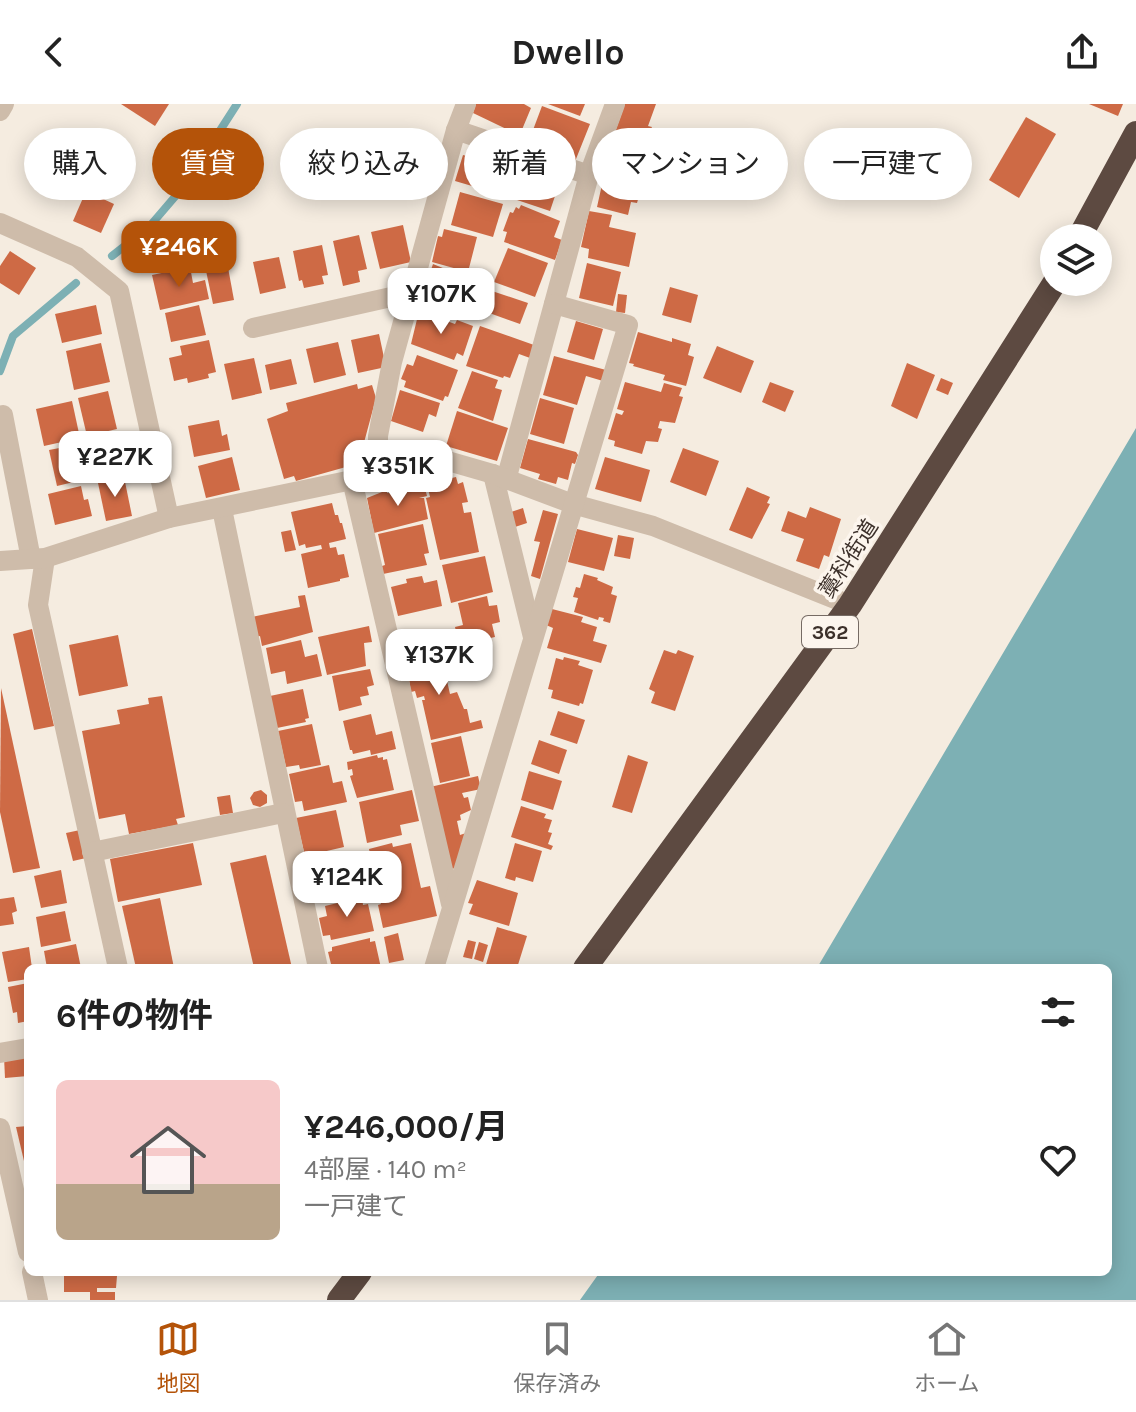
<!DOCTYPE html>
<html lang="ja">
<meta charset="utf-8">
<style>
body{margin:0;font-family:Karla,"Noto Sans JP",sans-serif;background:#f6f6f6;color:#222;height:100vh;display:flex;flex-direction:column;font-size:30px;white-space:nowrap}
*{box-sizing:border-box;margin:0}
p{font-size:26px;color:#767676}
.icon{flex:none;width:44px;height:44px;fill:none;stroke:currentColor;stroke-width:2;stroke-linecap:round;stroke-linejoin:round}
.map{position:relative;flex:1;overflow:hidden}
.side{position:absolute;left:24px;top:860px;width:1088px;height:312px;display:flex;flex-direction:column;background:#fff;border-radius:12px;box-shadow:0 4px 20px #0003}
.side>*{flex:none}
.top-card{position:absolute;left:24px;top:24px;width:1088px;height:72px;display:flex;gap:16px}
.tools{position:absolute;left:1040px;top:120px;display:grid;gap:16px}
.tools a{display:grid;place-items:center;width:72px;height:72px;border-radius:50%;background:#fff;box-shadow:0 4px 20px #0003;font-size:40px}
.price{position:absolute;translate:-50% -68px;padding:0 18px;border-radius:16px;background:#fff;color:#222;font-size:26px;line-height:52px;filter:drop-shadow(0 2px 4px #0008)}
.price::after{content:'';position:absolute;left:50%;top:48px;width:24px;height:18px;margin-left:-12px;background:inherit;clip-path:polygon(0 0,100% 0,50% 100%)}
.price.current{background:#b45309;color:#fff}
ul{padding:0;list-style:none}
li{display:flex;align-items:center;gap:24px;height:200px;padding:0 32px}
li+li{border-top:2px solid #e0e0e0}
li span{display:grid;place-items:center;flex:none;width:224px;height:160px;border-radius:12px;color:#555}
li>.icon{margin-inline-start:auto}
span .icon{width:96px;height:96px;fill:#fffc;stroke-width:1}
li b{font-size:34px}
h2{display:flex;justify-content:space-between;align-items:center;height:96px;padding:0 32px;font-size:34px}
.tag{padding:0 28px;border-radius:36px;background:#fff;box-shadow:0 4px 20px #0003;font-size:28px;line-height:72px}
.tag.current{background:#b45309;color:#fff}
header{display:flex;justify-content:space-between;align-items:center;height:104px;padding:0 32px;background:#fff;font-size:36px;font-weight:700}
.tab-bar{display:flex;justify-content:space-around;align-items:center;height:112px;border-top:2px solid #e0e0e0;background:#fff;font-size:22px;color:#767676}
.tab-bar a{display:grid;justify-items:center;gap:4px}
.tab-bar .current{color:#b45309}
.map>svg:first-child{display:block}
.water{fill:#7db0b4}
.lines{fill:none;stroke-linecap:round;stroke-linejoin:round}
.stream{stroke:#7db0b4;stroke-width:8}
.building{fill:#ce6a45}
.minor{stroke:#cebcaa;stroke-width:20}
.highway{stroke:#5d4a41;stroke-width:24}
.labels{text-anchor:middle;stroke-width:7;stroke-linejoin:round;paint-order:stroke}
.shield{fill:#fcf5ed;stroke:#766b64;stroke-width:2}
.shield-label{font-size:20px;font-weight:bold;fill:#3c302a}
.street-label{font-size:22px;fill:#3c302a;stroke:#fcf5ed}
</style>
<header><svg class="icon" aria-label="back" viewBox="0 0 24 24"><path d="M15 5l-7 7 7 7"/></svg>Dwello<svg class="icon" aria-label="share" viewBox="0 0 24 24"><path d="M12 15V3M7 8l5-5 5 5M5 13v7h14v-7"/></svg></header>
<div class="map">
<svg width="1136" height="1196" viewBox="0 0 1136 1196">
<rect width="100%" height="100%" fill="#f5ece0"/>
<!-- water -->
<path class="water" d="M1136 324V1196H580L600 1168H1108V864H817Z"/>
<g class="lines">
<!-- stream -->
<g class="stream">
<path d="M112 152 149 123 185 81 237 0"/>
<path d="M0 267 13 232 76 179"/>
</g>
</g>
<!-- building -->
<g class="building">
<path d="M121 0H169L155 22Z"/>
<path d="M476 0H524L531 4 521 28 526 30 522 40 516 37 519 31 473 9Z"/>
<path d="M548 0H585L580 12Z"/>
<path d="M625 0H656L648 22 652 23 638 52 610 42Z"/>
<path d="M1089 0H1123L1118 12Z"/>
<path d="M542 2 590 20 574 60 527 42Z"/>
<path d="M1026 13 1056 30 1019 94 989 76Z"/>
<path d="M482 49 516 59 506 92 455 77 463 51 480 56Z"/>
<path d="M609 49 642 58 635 84 641 85 637 99 631 98 628 111 597 103Z"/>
<path d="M524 68 559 80 550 107 514 95Z"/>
<path d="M86 87 114 100 101 129 73 117Z"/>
<path d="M460 88 503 100 493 133 451 121Z"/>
<path d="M521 101 560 117 554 133 562 136 555 156 504 138 507 128 503 127 510 108 513 109 516 103 519 105Z"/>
<path d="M589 107 612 111 609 123 636 129 629 163 588 154 589 145 581 143Z"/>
<path d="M403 121 411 158 380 165 371 128Z"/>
<path d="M444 125 477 133 468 168 432 158 438 132 442 133Z"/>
<path d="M359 131 367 165 358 167 360 178 343 182 333 137Z"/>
<path d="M322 141 328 171 322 172 324 180 304 184 302 176 299 177 293 147Z"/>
<path d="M508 144 548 159 535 193 494 178Z"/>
<path d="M10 147 36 164 19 191 0 179V162Z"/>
<path d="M279 153 286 184 260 190 253 158Z"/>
<path d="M227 158 234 196 213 200 205 162Z"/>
<path d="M587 159 621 168 613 202 579 194Z"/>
<path d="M433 160 470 175 466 184 470 186 459 214 420 198Z"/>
<path d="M190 163 193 179 205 176 209 195 160 206 152 171Z"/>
<path d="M670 183 698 191 691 219 662 211Z"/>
<path d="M489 186 528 199 520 220 481 206Z"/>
<path d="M618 190 627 191 625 209 616 208Z"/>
<path d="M96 201 102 230 62 239 55 210Z"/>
<path d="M199 201 206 231 171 238 165 209Z"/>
<path d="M419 207 455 220 457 216 473 222 463 252 457 249 454 256 411 240Z"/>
<path d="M576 217 603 225 594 256 567 248Z"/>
<path d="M480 222 534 241 530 254 519 250 510 274 504 272 503 274 466 262Z"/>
<path d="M638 228 672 238V234L691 240 688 251 694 253 686 282 663 276 665 271 633 262 634 260 629 259Z"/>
<path d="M379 230 386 263 358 269 351 236Z"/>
<path d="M209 236 216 268 208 270 209 274 188 279 187 274 174 277 169 254 182 251 180 242Z"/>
<path d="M338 238 346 271 314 279 306 245Z"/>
<path d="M101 239 110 278 74 286 66 247Z"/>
<path d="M717 242 754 257 741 289 703 274Z"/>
<path d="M417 251 458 266 448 293 445 292 443 297 404 283 406 277 401 275 407 260 413 262Z"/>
<path d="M554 252 606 266 603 277 586 272 577 301 543 291Z"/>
<path d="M254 254 262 289 232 296 224 260Z"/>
<path d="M291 255 297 280 270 286 265 261Z"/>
<path d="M907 259 935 271 917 315 891 302Z"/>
<path d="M472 267 498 276 495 284 502 286 493 317 458 304Z"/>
<path d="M941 274 953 279 948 291 936 286Z"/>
<path d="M625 278 661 288 664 279 682 284 679 292 683 293 675 319 660 317 658 324 662 325 658 338 646 337 642 350 614 342 615 337 608 335 616 309 622 311 624 307 617 305Z"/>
<path d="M770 278 794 287 785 308 762 298Z"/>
<path d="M357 280 358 285 372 281 376 294 362 346 357 348 358 355 352 357 353 361 296 377 294 372 284 375 267 315 288 307 286 299Z"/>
<path d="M400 286 440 299 436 313 429 310 423 328 391 317Z"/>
<path d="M108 287 117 325 87 332 78 294Z"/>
<path d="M540 294 574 304 564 340 530 330Z"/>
<path d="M72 297 80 334 44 342 36 305Z"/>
<path d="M457 307 508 324 497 357 446 342Z"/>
<path d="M219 316 222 332 227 330 230 346 194 353 188 322Z"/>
<path d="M120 330 128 369 95 376 87 338Z"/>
<path d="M528 335 576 348 578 351 575 360 572 359 568 376 558 373 556 380 538 375 540 370 520 364Z"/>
<path d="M70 342 78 377 57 382 49 346Z"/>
<path d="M683 344 719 357 706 392 670 378Z"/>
<path d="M232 353 240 386 206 394 198 362Z"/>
<path d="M605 353 650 366 641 398 595 385Z"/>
<path d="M124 373 132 412 106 417 98 379Z"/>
<path d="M456 373 458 380 463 378 468 398 462 399 464 409 471 408 479 448 440 456 426 394 430 393 427 380Z"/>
<path d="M423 377 427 392 419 394H424L428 415 374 429 367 394 387 386V389L392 388V390L411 386 410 380Z"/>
<path d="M81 382 84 396 88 395 92 412 55 421 48 390Z"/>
<path d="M747 383 770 393 767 399 770 400 752 435 729 426Z"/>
<path d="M332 399 335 411H338L340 419H342L346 435 329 439 330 444 336 443 338 451 344 450 349 473 340 475V477L308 484 301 450 322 445 321 441 306 444 305 440 299 442 291 408Z"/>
<path d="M810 403 841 415 829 453 824 451 819 465 796 457 804 435 781 427 788 407 806 414Z"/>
<path d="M523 404 527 419 515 423 511 408Z"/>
<path d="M543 406 558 410 540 475 531 472 540 438 534 437Z"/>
<path d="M423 420 429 449 424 450 427 461 383 470 382 462 385 461 378 430Z"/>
<path d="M577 425 613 434 604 467 568 458Z"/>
<path d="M291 426 296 446 285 448 281 428Z"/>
<path d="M618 431 634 434 630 455 614 452Z"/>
<path d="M485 452 493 488 451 499 442 461Z"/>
<path d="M584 470 598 474 597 476 613 483 611 490 617 492 610 519 603 517 604 514 599 513 598 516 574 508 578 494 573 493 576 483 580 484Z"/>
<path d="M422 472 424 479 437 476 442 502 398 512 391 483 407 479 406 475Z"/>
<path d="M305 491 313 528 262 542 260 532 256 533 252 513 300 503 298 492Z"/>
<path d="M487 492 489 502 497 501 500 518 492 520 495 533 467 539 466 535 458 537 455 523 463 521 458 499Z"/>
<path d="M552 505 583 513 581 518 597 523 593 537 607 541 601 559 547 544 553 524 546 521Z"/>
<path d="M369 522 372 538 364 539 366 562 327 571 318 533Z"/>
<path d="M32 525 54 622 34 626 13 530Z"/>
<path d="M118 531 128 582 79 592 69 541Z"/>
<path d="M301 536 305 553 317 550 322 572 287 580 285 567 271 570 266 544Z"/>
<path d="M440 546 450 590 457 588 464 605H467L470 619 481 616 483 624 431 636 422 596H425L424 592 417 594 415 587 411 588 409 575H412L407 553Z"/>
<path d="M664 546 676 550 678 546 694 552 675 607 651 599 655 588 649 585Z"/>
<path d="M564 553 580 557 578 561 593 566 583 600 580 599 579 602 551 594 553 586 548 585 556 554 563 556Z"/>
<path d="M370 565 374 581 367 583 369 591 360 593 362 601 339 607 332 572Z"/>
<path d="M1 584 40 764 13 769 0 708Z"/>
<path d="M303 585 309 614 305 615 306 618 277 624 270 592Z"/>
<path d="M162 592 185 713 176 715 178 721 129 730 125 710 99 715 82 627 120 620 117 606 149 600 148 594Z"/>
<path d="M558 607 585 616 577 640 550 631Z"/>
<path d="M371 610 376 631 392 627 396 645 371 651 370 646 353 650 352 646H350L343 617Z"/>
<path d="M312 620 321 661 300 665 299 661 286 663 278 627Z"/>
<path d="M461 632 470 672 440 679 431 639Z"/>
<path d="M539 636 567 646 559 670 531 660Z"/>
<path d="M377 651 378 654 383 653V656L387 655 394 686 357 694 350 672 353 671 352 665 348 666 347 658Z"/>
<path d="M628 651 648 658 632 709 612 703Z"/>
<path d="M329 661 333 679 342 677 347 698 304 707 302 697 295 698 289 670Z"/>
<path d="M529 667 562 677 553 706 521 696Z"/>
<path d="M478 672 481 685 462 689 464 694 468 693 471 706 460 711 461 716 457 717 460 731 466 729 455 764 449 766 430 683Z"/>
<path d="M261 686 267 691V699L260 703 253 701 250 694 254 688Z"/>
<path d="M412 686 419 717 400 721 402 731 367 739 359 698Z"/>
<path d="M230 691 233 709 220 711 217 693Z"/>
<path d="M521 702 546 710 544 714 552 716 548 728 552 729 548 740 553 742 551 746 511 733Z"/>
<path d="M336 706 344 743 305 752 296 714Z"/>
<path d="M80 726 86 754 73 757 66 729Z"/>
<path d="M193 739 202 781 118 798 110 755Z"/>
<path d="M392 739 393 743 411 739 421 784 430 782 437 812 383 824 378 801 381 800 369 745Z"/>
<path d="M515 739 542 747 533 778 516 773 515 777 505 774Z"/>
<path d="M332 748 335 760 361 754 368 782 316 794 306 754Z"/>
<path d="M266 751 292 864H254L230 759Z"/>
<path d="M61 766 67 799 41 804 34 772Z"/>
<path d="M477 776 518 789 509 822 469 810 473 800 468 799Z"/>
<path d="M14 793 17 807 12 809 14 820 0 822V795Z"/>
<path d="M362 793 363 801 368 800 374 827 331 836 330 831 323 832 319 814 327 812 325 802Z"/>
<path d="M160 794 174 864H136L122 802Z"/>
<path d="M65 807 71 837 41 843 36 813Z"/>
<path d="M497 823 527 832 517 864H485Z"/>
<path d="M398 829 404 856 389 859 384 833Z"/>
<path d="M370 834V838L375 837 381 864H332L328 848 332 847V843Z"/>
<path d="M468 836 476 838 472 855 463 853Z"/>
<path d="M479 838 488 841 483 858 474 855Z"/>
<path d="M76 840 81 864H47L44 847Z"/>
<path d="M29 843 32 864H28V875L8 878 2 848Z"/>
<path d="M28 879V917L18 919 17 908 13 909 8 883Z"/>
<path d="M28 951V972L5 974 4 953Z"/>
<path d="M28 1022V1057H24L16 1023Z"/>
<path d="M64 1168H121V1172H117L116 1184H97V1188H115V1196H90V1188H64Z"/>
</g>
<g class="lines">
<!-- minor -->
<g class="minor">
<path d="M0 7 4 0"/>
<path d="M456 26 589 71"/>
<path d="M0 119 77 153 119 187 169 414"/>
<path d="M253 224 409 189"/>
<path d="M3 311 31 455"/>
<path d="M378 363V332L392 258 456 26 466 0"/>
<path d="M493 370 533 533"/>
<path d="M352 376 451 800"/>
<path d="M506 376 589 71 615 0"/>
<path d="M222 405 318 864"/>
<path d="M45 454 38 501 118 864"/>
<path d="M0 457 45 454 169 414 352 376 378 363 427 351 493 370 573 400 653 422 850 501"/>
<path d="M92 748 283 709"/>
<path d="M434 864 628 221 554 200"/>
<path d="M0 949 28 944"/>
<path d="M0 1024 28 1148"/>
<path d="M32 1168 38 1196"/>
</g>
<!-- highway -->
<g class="highway">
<path d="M1079 134 1136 29"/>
<path d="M585 864 850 501 1055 178"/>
<path d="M339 1196 360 1168"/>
</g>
</g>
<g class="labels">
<!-- shield labels -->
<rect class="shield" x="802" y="512" width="56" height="32" rx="6"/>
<g class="shield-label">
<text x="830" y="535">362</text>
</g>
<!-- street labels -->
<g class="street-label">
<text transform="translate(848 454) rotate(-57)" y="8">藁科街道</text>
</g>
</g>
</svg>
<div class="tools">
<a><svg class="icon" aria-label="layers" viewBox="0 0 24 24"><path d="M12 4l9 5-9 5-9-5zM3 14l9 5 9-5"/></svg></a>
</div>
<b class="price current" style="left:179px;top:185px">¥246K</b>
<b class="price" style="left:441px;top:232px">¥107K</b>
<b class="price" style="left:115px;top:395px">¥227K</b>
<b class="price" style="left:398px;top:404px">¥351K</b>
<b class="price" style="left:439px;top:593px">¥137K</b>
<b class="price" style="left:347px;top:815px">¥124K</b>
<div class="top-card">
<a class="tag">購入</a>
<a class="tag current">賃貸</a>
<a class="tag">絞り込み</a>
<a class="tag">新着</a>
<a class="tag">マンション</a>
<a class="tag">一戸建て</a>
</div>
<section class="side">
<h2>6件の物件<svg class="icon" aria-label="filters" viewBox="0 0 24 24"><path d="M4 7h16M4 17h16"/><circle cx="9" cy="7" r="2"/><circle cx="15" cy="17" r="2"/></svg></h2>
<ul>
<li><span style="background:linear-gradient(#f6c9c9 65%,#b9a48a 0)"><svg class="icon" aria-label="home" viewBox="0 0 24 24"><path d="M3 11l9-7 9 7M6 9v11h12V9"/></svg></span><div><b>¥246,000/月</b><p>4部屋 · 140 m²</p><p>一戸建て</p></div><svg class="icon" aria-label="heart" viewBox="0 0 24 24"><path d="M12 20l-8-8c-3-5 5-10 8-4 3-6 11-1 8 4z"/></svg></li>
</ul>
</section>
</div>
<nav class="tab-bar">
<a class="current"><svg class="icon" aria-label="map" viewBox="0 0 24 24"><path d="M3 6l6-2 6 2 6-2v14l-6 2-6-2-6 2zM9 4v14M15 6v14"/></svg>地図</a>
<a><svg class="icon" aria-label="saved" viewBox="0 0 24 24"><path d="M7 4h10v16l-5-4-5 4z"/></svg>保存済み</a>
<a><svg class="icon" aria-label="home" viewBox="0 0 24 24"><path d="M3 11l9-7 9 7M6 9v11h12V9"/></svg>ホーム</a>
</nav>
